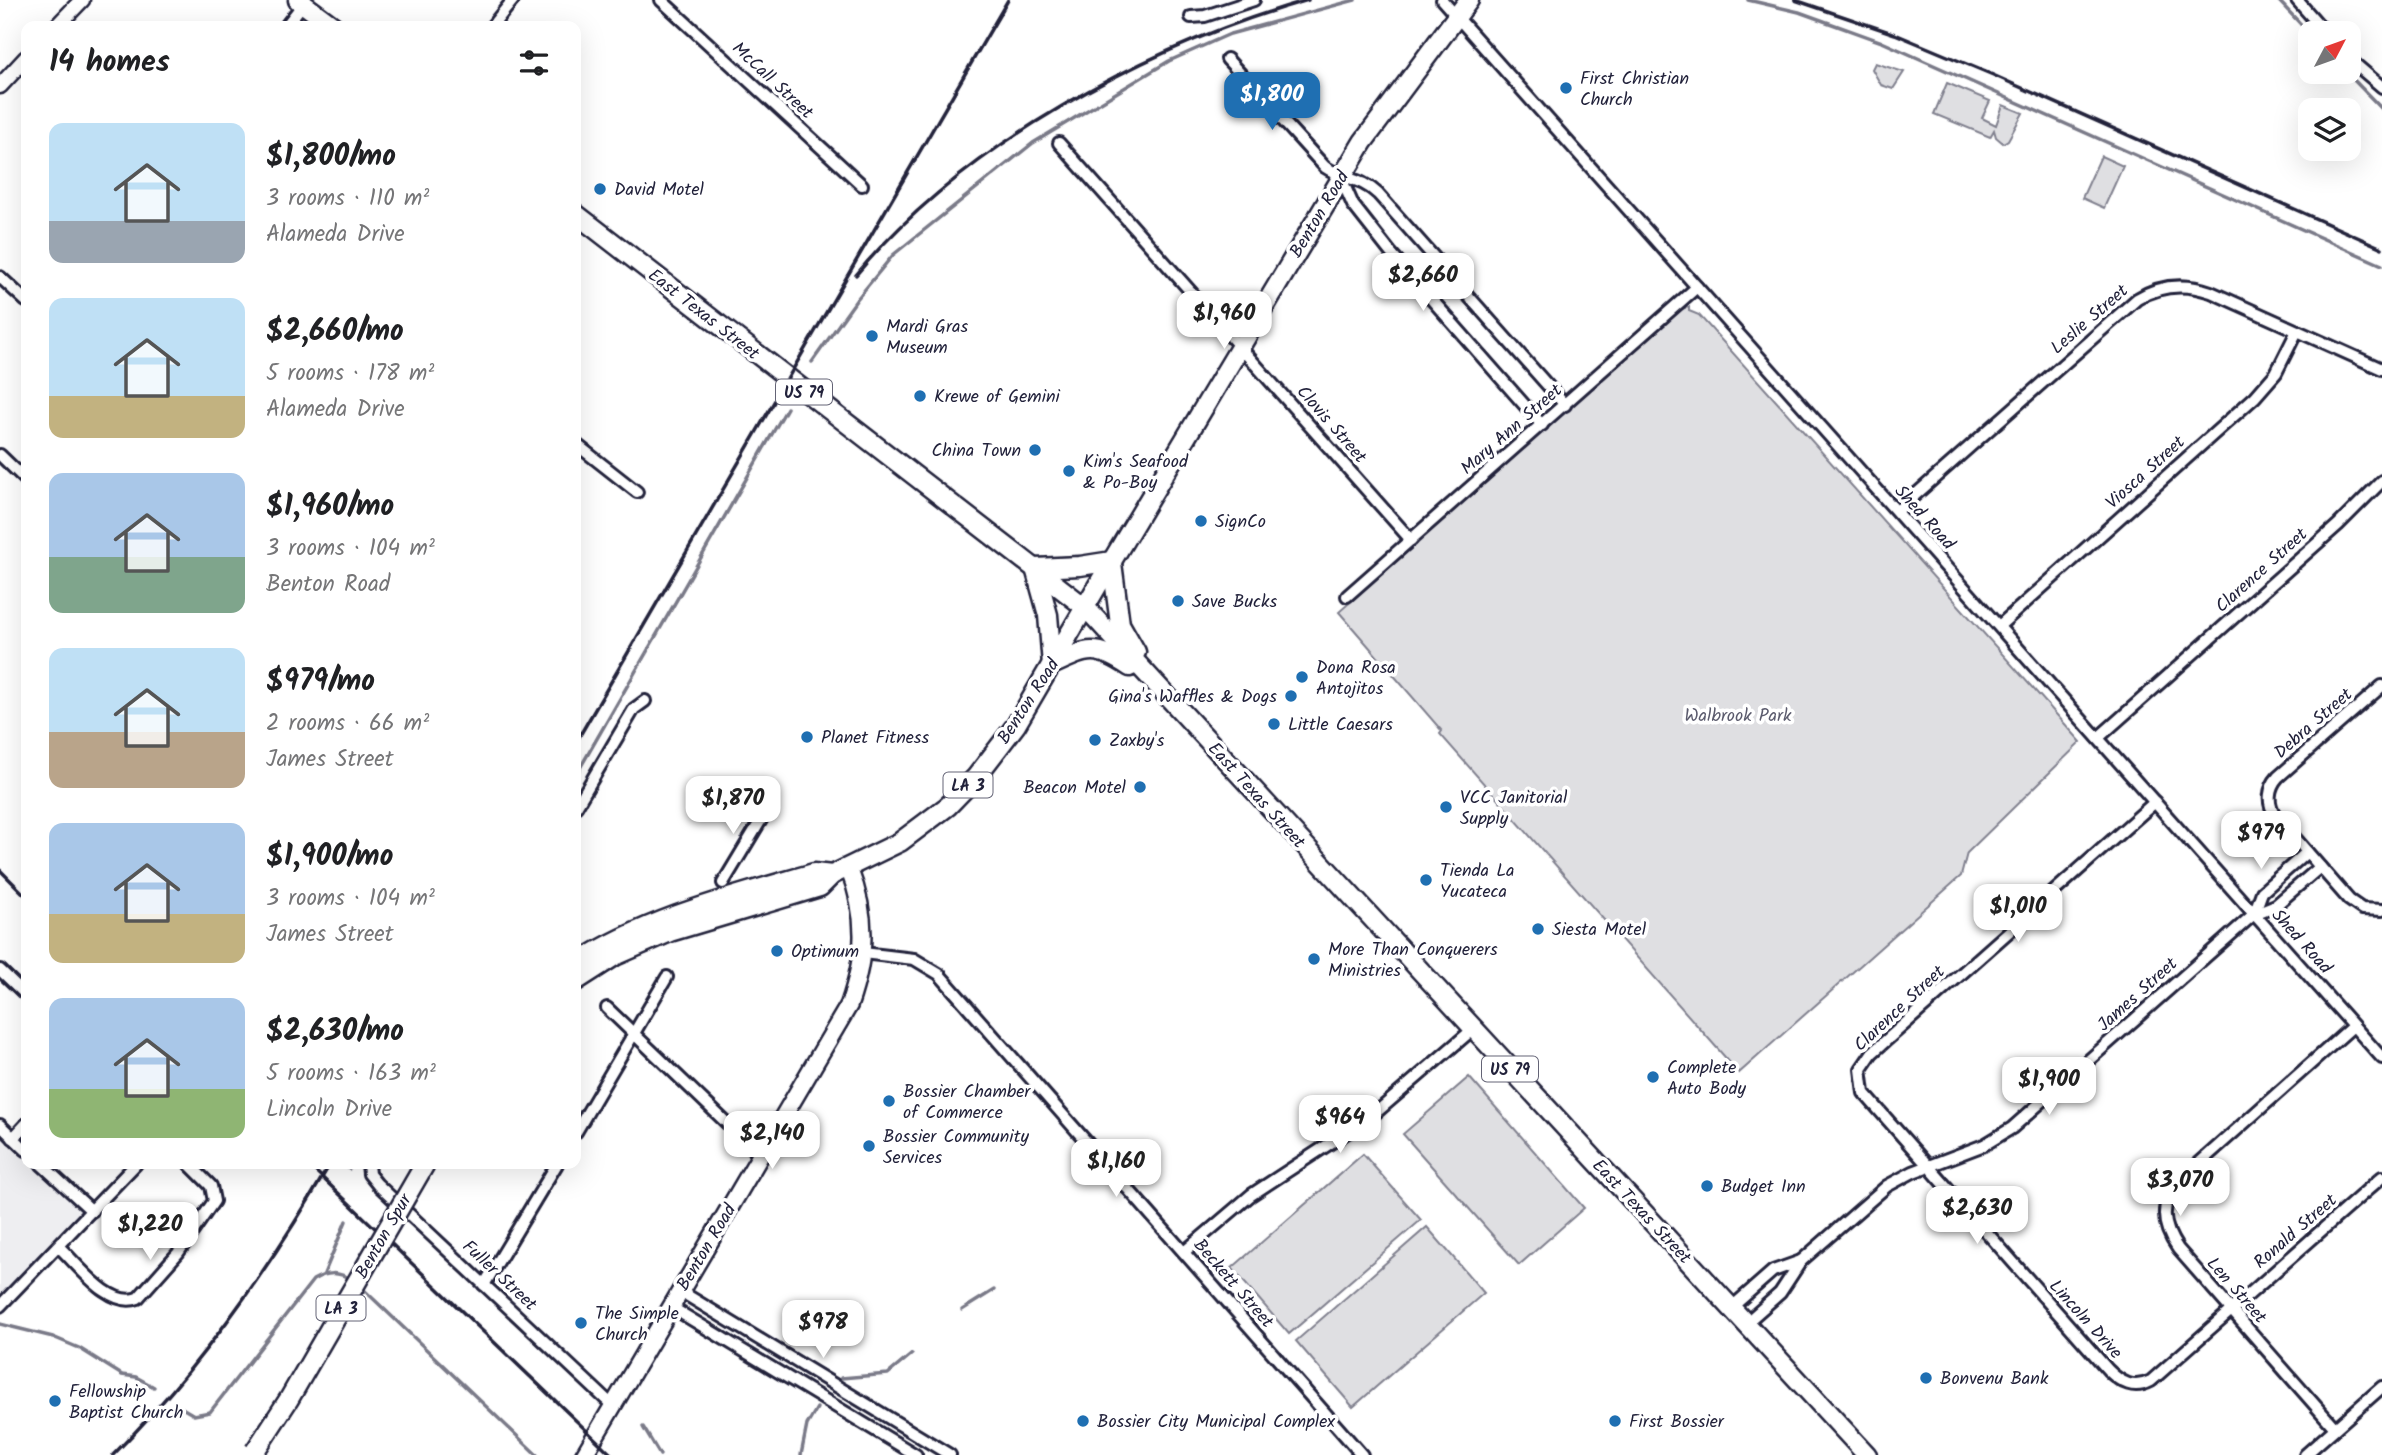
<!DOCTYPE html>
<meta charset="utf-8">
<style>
body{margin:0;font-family:Kalam,sans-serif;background:#f6f6f6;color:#202124;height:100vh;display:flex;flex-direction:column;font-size:26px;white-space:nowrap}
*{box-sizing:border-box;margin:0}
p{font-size:23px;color:#757577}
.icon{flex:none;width:38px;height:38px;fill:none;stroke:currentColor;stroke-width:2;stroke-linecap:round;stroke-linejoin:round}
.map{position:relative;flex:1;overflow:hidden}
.sheet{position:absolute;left:21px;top:21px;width:560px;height:1148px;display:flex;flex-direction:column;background:#fff;border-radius:14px;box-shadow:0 7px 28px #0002}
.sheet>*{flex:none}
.needle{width:46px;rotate:49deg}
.buttons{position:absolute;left:2298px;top:21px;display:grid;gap:14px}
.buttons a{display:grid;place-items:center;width:63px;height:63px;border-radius:14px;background:#fff;box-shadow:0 7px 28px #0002;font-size:35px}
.price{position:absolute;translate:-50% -60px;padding:0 16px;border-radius:14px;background:#fff;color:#222;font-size:23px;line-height:46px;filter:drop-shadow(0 2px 4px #0008)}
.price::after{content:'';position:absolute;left:50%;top:42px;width:21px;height:16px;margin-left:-10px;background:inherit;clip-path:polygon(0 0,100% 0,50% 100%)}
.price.current{background:#1f6fb2;color:#fff}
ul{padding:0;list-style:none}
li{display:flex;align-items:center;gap:21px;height:175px;padding:0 28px}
li span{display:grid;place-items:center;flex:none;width:196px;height:140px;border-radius:14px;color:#555}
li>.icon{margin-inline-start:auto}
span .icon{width:84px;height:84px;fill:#fffc;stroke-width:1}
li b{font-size:30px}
h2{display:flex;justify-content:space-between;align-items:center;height:84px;padding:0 28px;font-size:30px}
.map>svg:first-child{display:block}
.built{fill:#eeeef1}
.green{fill:#dfdfe2;stroke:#80808e;stroke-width:2}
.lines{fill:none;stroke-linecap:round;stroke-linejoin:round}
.stream{stroke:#7a7a88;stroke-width:3.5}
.minor-casing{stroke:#22223b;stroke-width:16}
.tertiary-casing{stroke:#22223b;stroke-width:19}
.secondary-casing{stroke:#22223b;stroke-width:21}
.primary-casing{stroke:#22223b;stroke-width:23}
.minor{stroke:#fff;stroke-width:10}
.tertiary{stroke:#fff;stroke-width:14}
.secondary{stroke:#fff;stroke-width:16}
.primary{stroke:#fff;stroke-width:18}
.rail{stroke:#22223b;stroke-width:3.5}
.primary-bridge-casing{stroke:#22223b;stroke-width:23;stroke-linecap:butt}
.primary-bridge{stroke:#fff;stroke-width:18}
.poi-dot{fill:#1f6fb2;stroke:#fff;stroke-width:2.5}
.labels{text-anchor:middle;stroke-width:7;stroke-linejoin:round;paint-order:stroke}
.shield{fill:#fff;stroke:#646476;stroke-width:2}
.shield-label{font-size:16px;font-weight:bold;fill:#22223b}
.poi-label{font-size:18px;fill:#22223b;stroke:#fff;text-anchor:start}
.street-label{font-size:18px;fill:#22223b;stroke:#fff}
.park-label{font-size:18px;fill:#5b5b6d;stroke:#fff}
</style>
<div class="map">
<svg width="2382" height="1455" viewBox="0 0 2382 1455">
<rect width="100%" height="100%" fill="#fff"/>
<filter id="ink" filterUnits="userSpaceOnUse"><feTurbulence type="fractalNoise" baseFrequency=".0143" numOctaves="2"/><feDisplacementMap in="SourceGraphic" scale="14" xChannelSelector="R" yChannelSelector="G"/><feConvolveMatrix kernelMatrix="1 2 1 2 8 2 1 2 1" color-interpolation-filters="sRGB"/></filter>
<g filter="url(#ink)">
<!-- built -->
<path class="built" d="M0 1125 26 1150V1164H41L92 1211 0 1306Z"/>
<!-- green -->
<g class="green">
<path d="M1875 63 1904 72 1893 89 1881 85 1872 69Z"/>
<path d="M1947 83 1990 101 1982 118 1996 125 2003 105 2023 113 2008 140 2003 143 1996 137 1994 130 1990 137 1934 114Z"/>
<path d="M2101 156 2123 166 2104 208 2082 198Z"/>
<path d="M1689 307V311L1699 315 2081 742 1967 853 1961 876 1739 1073 1440 734 1442 731 1339 612 1681 309Z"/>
<path d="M1469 1077 1584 1208 1519 1265 1403 1134Z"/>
<path d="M1363 1154 1421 1220 1289 1334 1232 1268Z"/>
<path d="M1427 1227 1484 1293 1353 1407 1296 1341Z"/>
</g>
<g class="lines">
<!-- stream -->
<g class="stream">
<path d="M1748 0 1799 12 1882 42 2382 265"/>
<path d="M2278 0 2310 34"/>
<path d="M2346 72 2382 109"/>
<path d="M812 362 857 299 893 255 1033 143 1169 61 1230 34 1355 0"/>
<path d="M576 775 787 408"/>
<path d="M349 1169 352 1164"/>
<path d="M324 1274 346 1221"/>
<path d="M361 1287 537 1455"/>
<path d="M962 1310 994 1290"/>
<path d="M0 1324 53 1337 79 1348 122 1375 136 1377 154 1387"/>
<path d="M841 1378 888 1374 912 1354"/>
<path d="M177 1405 194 1415 210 1412 313 1280C327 1272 338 1271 352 1280"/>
<path d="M643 1427 660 1455"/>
<path d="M801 1455 807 1425 817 1408"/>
</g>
<!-- minor casing -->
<g class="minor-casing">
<g id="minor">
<path d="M661 0 862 185"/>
<path d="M1442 0 2382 1058"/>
<path d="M2297 0 2326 33"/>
<path d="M1191 17 1205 16 1254 0"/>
<path d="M286 26 306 0"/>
<path d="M492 26 513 0"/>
<path d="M2348 58 2382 87"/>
<path d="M1227 59 1325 167C1344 180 1360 177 1378 194L1565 405"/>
<path d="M1059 143 1411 540"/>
<path d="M1341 178 1353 205 1390 252 1542 425"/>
<path d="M0 277 26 301"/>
<path d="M576 444 637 492"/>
<path d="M0 455 26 480"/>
<path d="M1897 511 2137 299C2161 284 2185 283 2211 292L2382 369"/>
<path d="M1347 596 1697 287"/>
<path d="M1999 626 2255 397 2276 373 2297 331"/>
<path d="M2382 686 2278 777C2268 788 2267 803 2275 815L2349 900 2362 909 2382 910"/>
<path d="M2098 738 2338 525 2382 481"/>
<path d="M2155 802 1872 1053 1861 1069 1864 1093 2108 1370C2121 1383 2134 1390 2151 1381L2382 1177"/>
<path d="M576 807 634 709 645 701"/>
<path d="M723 883 770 805"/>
<path d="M2254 914 2262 892 2307 852"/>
<path d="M863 953 914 959 939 974 1362 1455"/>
<path d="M0 970 26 995"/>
<path d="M607 1008 760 1155"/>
<path d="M0 1125 26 1150"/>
<path d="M576 1132 667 977"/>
<path d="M13 1138 26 1124"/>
<path d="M41 1164 92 1211"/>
<path d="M368 1164 369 1174 377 1184 613 1406"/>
<path d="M58 1246C78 1264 109 1309 138 1298L178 1253 214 1201 211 1186 189 1164"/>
<path d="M1184 1252 1251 1195 1372 1116 1472 1030"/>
<path d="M484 1285 557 1164"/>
<path d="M680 1291 950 1455"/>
<path d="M0 1306 136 1164"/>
<path d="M671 1307 916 1455"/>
<path d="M1732 1307 1773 1271 1801 1261"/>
<path d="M1746 1323 1780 1293 1801 1261 1887 1186 1913 1172 1984 1145 2012 1128 2254 914 2276 905 2320 867"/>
<path d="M2335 1428 2178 1249C2162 1226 2159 1204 2178 1182L2353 1026"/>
<path d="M2305 1455 2382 1387"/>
</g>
</g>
<!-- tertiary casing -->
<g class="tertiary-casing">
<g id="tertiary">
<path d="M57 26 82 0"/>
<path d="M0 86 26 58"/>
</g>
</g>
<!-- secondary casing -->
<g class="secondary-casing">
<path id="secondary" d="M584 1455 849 1005C866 956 868 917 849 869"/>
</g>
<!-- primary casing -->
<g class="primary-casing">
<g id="primary">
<path d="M298 0 333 26"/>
<path d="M576 214 1086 608 1867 1455"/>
<path d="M1112 563 1120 624 1136 652"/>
<path d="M1035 568 1048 615 1052 665"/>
<path d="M1035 568 1080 566 1112 561"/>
<path d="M1052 665C1088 648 1096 644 1130 667"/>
<path d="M576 964C649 917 732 897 814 873L832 875"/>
<path d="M576 981 615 956 670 932 820 887 832 875 900 842 948 806 976 777 1016 725 1112 561 1363 142 1469 0"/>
</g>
</g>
<!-- minor -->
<use href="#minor" class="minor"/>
<!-- tertiary -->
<use href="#tertiary" class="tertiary"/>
<!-- secondary -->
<use href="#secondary" class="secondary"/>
<!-- primary -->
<use href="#primary" class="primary"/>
<!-- rail -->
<g class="rail">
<path d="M1795 0 1895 34 1993 75 2382 248"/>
<path d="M856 275C964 145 1147 46 1308 0"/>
<path d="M576 742 1008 0"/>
<path d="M0 870 26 896"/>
<path d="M308 1164 612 1455"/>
<path d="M113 1455C199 1369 269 1269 330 1164"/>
</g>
<!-- primary-bridge casing -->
<g class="primary-bridge-casing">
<path id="primary-bridge" d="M255 1451 289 1399 425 1164"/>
</g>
<!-- primary-bridge -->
<use href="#primary-bridge" class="primary-bridge"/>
</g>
</g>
<!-- markers -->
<g class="poi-dot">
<circle cx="1566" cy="88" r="7"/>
<circle cx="600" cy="189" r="7"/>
<circle cx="872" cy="336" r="7"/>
<circle cx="920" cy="396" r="7"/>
<circle cx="1035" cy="450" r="7"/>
<circle cx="1069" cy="471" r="7"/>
<circle cx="1201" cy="521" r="7"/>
<circle cx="1178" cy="601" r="7"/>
<circle cx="1302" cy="677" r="7"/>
<circle cx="1291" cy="696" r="7"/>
<circle cx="1274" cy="724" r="7"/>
<circle cx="807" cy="737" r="7"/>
<circle cx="1095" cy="740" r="7"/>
<circle cx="1140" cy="787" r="7"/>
<circle cx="1446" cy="807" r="7"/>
<circle cx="1426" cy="880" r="7"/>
<circle cx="1538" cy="929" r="7"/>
<circle cx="777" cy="951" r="7"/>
<circle cx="1314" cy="959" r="7"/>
<circle cx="1653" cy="1077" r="7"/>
<circle cx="889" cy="1101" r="7"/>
<circle cx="869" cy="1146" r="7"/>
<circle cx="1707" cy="1186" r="7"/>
<circle cx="581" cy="1323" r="7"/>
<circle cx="1926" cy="1378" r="7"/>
<circle cx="55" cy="1401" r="7"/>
<circle cx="1083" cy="1421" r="7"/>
<circle cx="1615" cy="1421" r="7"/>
</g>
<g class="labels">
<!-- shield labels -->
<g class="shield">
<rect x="776" y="379.5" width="56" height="25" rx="5"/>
<rect x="943.5" y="772.5" width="49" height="25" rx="5"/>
<rect x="1482" y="1056.5" width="56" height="25" rx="5"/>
<rect x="316.5" y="1295.5" width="49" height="25" rx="5"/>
</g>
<g class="shield-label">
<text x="804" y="398">US 79</text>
<text x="968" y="791">LA 3</text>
<text x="1510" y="1075">US 79</text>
<text x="341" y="1314">LA 3</text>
</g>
<!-- poi labels -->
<g class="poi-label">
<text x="1580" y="84">First Christian<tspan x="1580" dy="21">Church</tspan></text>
<text x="614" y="195">David Motel</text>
<text x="886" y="332">Mardi Gras<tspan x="886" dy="21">Museum</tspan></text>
<text x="934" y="402">Krewe of Gemini</text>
<text x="1021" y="456" text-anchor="end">China Town</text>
<text x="1083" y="467">Kim's Seafood<tspan x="1083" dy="21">&amp; Po-Boy</tspan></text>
<text x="1215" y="527">SignCo</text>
<text x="1192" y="607">Save Bucks</text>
<text x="1316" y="673">Dona Rosa<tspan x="1316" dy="21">Antojitos</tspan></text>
<text x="1277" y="702" text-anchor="end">Gina's Waffles &amp; Dogs</text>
<text x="1288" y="730">Little Caesars</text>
<text x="821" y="743">Planet Fitness</text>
<text x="1109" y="746">Zaxby's</text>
<text x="1126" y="793" text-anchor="end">Beacon Motel</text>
<text x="1460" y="803">VCC Janitorial<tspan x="1460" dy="21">Supply</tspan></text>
<text x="1440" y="876">Tienda La<tspan x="1440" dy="21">Yucateca</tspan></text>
<text x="1552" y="935">Siesta Motel</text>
<text x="1328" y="955">More Than Conquerers<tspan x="1328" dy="21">Ministries</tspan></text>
<text x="791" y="957">Optimum</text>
<text x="1667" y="1073">Complete<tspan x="1667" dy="21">Auto Body</tspan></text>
<text x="903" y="1097">Bossier Chamber<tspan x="903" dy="21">of Commerce</tspan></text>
<text x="883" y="1142">Bossier Community<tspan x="883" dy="21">Services</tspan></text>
<text x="1721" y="1192">Budget Inn</text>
<text x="595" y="1319">The Simple<tspan x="595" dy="21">Church</tspan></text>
<text x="1940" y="1384">Bonvenu Bank</text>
<text x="69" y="1397">Fellowship<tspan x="69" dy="21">Baptist Church</tspan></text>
<text x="1097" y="1427">Bossier City Municipal Complex</text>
<text x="1629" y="1427">First Bossier</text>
</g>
<!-- street labels -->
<g class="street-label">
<text transform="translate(773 80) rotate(43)" y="6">McCall Street</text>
<text transform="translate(1319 214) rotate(-59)" y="6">Benton Road</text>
<text transform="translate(704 314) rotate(38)" y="6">East Texas Street</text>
<text transform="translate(2089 319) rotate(-41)" y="6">Leslie Street</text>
<text transform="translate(1332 424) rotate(49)" y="6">Clovis Street</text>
<text transform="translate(1511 429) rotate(-41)" y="6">Mary Ann Street</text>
<text transform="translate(2145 472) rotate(-42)" y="6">Viosca Street</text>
<text transform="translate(1925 517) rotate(48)" y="6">Shed Road</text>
<text transform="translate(2261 570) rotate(-42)" y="6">Clarence Street</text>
<text transform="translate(1028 701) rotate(-57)" y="6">Benton Road</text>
<text transform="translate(2313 723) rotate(-41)" y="6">Debra Street</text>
<text transform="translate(1257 795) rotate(48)" y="6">East Texas Street</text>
<text transform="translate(2302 941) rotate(48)" y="6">Shed Road</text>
<text transform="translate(2137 994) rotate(-42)" y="6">James Street</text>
<text transform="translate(1899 1008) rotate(-43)" y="6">Clarence Street</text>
<text transform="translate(1642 1211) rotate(47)" y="6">East Texas Street</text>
<text transform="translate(2295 1231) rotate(-41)" y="6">Ronald Street</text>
<text transform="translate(383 1236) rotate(-60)" y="6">Benton Spur</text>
<text transform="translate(706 1247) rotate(-59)" y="6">Benton Road</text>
<text transform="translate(500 1275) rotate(43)" y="6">Fuller Street</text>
<text transform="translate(1234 1283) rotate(49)" y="6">Beckett Street</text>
<text transform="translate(2237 1290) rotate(49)" y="6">Len Street</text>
<text transform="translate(2086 1319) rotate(48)" y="6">Lincoln Drive</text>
</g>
<!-- park labels -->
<g class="park-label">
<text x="1738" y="721">Walbrook Park</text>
</g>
</g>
</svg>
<div class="buttons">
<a><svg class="needle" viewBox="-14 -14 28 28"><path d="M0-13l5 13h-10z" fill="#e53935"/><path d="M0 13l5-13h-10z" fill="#757577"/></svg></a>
<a><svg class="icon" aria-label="layers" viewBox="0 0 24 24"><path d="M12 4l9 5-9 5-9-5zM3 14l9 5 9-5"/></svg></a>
</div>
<b class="price current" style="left:1272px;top:132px">$1,800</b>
<b class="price" style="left:1423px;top:313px">$2,660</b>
<b class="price" style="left:1224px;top:351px">$1,960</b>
<b class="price" style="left:733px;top:836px">$1,870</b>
<b class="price" style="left:2261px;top:871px">$979</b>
<b class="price" style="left:2018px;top:944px">$1,010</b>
<b class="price" style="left:2049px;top:1117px">$1,900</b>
<b class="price" style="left:1340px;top:1155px">$964</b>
<b class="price" style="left:772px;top:1171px">$2,140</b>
<b class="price" style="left:1116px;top:1199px">$1,160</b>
<b class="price" style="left:2180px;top:1218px">$3,070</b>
<b class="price" style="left:1977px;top:1246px">$2,630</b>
<b class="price" style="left:150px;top:1262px">$1,220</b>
<b class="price" style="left:823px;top:1360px">$978</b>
<section class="sheet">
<h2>14 homes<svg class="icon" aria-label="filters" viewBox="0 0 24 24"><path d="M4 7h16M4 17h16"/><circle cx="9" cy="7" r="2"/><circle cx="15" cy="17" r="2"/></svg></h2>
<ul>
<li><span style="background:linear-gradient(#bfe0f5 70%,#9aa5b1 0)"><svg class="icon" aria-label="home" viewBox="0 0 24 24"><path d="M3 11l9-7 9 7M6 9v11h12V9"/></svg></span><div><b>$1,800/mo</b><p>3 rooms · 110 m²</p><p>Alameda Drive</p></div></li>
<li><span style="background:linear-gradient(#bfe0f5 70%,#c2b280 0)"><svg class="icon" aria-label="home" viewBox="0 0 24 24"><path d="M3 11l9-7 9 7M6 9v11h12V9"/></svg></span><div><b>$2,660/mo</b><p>5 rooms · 178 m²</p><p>Alameda Drive</p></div></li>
<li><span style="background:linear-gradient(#a9c7e8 60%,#7fa58c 0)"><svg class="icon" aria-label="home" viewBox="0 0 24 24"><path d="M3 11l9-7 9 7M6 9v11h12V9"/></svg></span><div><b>$1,960/mo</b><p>3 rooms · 104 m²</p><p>Benton Road</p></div></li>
<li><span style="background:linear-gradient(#bfe0f5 60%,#b9a48a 0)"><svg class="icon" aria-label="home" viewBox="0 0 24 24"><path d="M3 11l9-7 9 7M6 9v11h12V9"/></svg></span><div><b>$979/mo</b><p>2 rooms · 66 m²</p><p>James Street</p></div></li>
<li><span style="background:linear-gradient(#a9c7e8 65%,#c2b280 0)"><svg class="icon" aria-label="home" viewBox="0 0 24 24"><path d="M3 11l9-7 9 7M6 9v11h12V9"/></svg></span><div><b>$1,900/mo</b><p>3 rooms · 104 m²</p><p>James Street</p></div></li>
<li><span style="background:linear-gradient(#a9c7e8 65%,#8fb573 0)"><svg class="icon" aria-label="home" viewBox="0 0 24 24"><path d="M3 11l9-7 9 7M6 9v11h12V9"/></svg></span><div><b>$2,630/mo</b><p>5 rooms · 163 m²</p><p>Lincoln Drive</p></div></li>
</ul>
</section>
</div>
